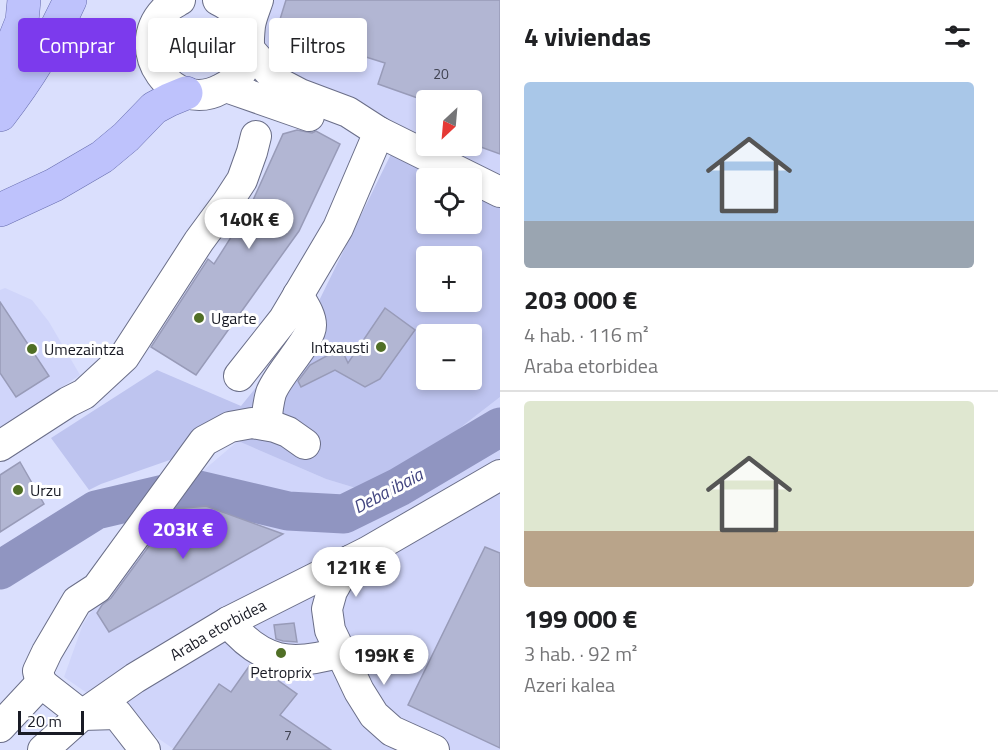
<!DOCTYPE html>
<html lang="es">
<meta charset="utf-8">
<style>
body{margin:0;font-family:"Titillium Web",sans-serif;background:#f2f2f2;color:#202124;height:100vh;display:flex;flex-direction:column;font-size:22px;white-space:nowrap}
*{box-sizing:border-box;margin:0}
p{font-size:20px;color:#757577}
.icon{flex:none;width:33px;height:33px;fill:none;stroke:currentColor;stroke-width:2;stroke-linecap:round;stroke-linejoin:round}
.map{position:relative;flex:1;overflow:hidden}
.panel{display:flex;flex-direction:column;background:#fff;width:498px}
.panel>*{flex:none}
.hud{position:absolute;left:18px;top:18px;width:392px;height:54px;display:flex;gap:12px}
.needle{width:39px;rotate:206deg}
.buttons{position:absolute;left:416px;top:90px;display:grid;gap:12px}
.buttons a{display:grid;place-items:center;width:66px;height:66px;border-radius:6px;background:#fff;box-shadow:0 3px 9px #0003;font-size:30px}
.scale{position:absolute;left:18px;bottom:15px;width:66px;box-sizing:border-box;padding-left:6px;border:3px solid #191b25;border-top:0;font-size:16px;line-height:21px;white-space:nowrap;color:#191b25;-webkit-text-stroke:4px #fff;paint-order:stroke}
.price{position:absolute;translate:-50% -51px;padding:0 14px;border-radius:21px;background:#fff;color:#222;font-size:20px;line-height:39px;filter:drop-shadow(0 2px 3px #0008)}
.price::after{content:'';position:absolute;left:50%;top:36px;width:18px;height:14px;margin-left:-9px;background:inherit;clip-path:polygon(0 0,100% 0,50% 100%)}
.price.active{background:#7c3aed;color:#fff}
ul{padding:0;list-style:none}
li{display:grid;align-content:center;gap:12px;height:318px;padding:0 24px}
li+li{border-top:2px solid #e0e0e0}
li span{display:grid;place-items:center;height:186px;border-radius:6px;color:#555}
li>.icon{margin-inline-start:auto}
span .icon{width:108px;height:108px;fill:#fffc;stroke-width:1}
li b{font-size:26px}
h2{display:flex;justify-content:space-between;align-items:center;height:72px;padding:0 24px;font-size:26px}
.pill{padding:0 21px;border-radius:6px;background:#fff;box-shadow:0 3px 9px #0003;font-size:21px;line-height:54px}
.pill.active{background:#7c3aed;color:#fff}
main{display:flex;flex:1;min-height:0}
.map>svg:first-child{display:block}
.built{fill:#d0d5fa;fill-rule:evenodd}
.green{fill:#bec4ef;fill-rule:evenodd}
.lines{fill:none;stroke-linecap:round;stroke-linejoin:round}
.river{stroke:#9095c1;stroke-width:39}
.building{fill:#b2b6d3;stroke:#989bb8;stroke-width:1.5}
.minor-casing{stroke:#6a6e88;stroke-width:32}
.major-casing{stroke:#686eaf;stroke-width:34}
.minor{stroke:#fff;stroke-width:30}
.major{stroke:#bec2fc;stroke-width:33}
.poi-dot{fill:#506f26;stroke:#fff;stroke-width:2}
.labels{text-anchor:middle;stroke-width:6;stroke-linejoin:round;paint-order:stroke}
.number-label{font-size:14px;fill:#3f4250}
.poi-label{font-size:16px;fill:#191b25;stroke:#fff;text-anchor:start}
.street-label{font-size:16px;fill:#191b25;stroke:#fff}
.water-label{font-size:18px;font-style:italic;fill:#434680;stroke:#fff}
</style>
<main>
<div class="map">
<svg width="500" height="750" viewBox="0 0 500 750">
<rect width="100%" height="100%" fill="#dadffd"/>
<!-- built -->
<g class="built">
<path d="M239 0H500V206L271 91ZM426 100H471V146H426Z"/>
<path d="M5 288 32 300 49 322 80 375 0 428V290Z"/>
<path d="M500 397V750H175L142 727 117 714 64 677 83 624 156 517 205 469 238 441 326 479 359 489 420 459Z"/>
</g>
<!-- green -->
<path class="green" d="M392 152 445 178H426V224H471V192L500 206V397L420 459 359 489 326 479 238 441 187 454 101 484 89 490 51 438 157 370 241 406 288 348 314 311ZM426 256H471V302H426ZM426 334H471V380H426Z"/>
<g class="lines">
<!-- river -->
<path class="river" d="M0 570 96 510 190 488 288 511 344 514 399 487 500 427"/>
</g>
<!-- building -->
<g class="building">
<path d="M286 0H500V154L478 146 480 140 471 137V100L426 101 378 84 385 63 277 29Z"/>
<path d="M297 130 312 133 316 131 340 144 299 231 196 375 151 347 208 259 214 264 249 209 283 134Z"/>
<path d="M0 302 49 376 16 397 0 373Z"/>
<path d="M385 308 415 330 380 379 365 387 335 370 301 387 298 381 310 365 341 348 348 363Z"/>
<path d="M20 462 44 504 0 532V475Z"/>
<path d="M206 506 283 534 109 632 97 613 102 605 111 598 176 509Z"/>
<path d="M485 547 500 553V748L408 705Z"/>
<path d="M294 623 297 642 283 641 276 639 274 625Z"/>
<path d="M250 665 266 672 297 694 280 715 331 750H173L219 684 231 692Z"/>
</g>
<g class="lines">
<!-- minor casing -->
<g class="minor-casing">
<g id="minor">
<path d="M180 0C175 3 169 6 165 10 126 50 174 115 221 89 229 85 237 80 242 71 250 57 248 42 250 26 251 18 255 9 258 0"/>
<path d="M218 0C239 10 245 22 249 44"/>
<path d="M249 49 279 83 300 94 348 112 379 132 500 192"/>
<path d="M226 87 309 116"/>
<path d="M239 376 284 319 338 228 379 132"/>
<path d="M266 425C267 414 268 403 271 393 277 375 312 340 311 325 311 315 303 304 298 295"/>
<path d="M0 446 68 402 84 394 124 357 199 241 227 203 242 180 252 152 256 136"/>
<path d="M349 561 332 591 327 609 330 630 359 691 374 715 392 731 434 750"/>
<path d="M228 622C262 663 291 667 341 652"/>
<path d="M41 683 38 671 47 652 77 601 97 588 204 441 230 427 252 423 275 427 288 432 305 444"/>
<path d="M0 727 41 683 82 715 117 714 145 750"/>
<path id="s1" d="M43 750 82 715 135 678 228 622 367 552 500 475"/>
</g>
</g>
<!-- major casing -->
<g class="major-casing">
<g id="major">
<path d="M0 72 4 66 22 21 24 0"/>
<path d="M0 115C28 79 51 42 70 0"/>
<path d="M0 210 54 185 102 157 126 137 154 108 169 100 186 93"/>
</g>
</g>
<!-- minor -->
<use href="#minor" class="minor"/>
<!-- major -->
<use href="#major" class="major"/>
</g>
<!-- markers -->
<g class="poi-dot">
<circle cx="199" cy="318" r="6"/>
<circle cx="381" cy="347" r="6"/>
<circle cx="32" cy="349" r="6"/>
<circle cx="18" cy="490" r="6"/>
<circle cx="281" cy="653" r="6"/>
</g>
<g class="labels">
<!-- number labels -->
<g class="number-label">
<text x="441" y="79">20</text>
<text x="288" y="740">7</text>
</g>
<!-- poi labels -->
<g class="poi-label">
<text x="211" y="324">Ugarte</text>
<text x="369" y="353" text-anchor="end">Intxausti</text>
<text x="44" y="355">Umezaintza</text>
<text x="30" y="496">Urzu</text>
<text x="281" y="678" text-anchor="middle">Petroprix</text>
</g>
<!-- street labels -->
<g class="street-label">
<text dy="6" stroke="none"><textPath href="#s1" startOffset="213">Araba etorbidea</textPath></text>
</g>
<!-- water labels -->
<g class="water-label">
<text transform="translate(388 491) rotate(-28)" y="6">Deba ibaia</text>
</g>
</g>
</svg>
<div class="buttons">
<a><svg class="needle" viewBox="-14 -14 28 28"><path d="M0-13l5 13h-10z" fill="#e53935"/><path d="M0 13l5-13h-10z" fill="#757577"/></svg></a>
<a><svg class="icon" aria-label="locate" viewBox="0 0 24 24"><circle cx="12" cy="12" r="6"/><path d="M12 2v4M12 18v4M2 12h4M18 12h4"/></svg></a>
<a>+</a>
<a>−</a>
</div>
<div class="scale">20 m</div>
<b class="price" style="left:249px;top:250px">140K €</b>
<b class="price active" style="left:183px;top:560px">203K €</b>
<b class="price" style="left:356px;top:598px">121K €</b>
<b class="price" style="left:384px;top:686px">199K €</b>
<div class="hud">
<a class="pill active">Comprar</a>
<a class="pill">Alquilar</a>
<a class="pill">Filtros</a>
</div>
</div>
<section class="panel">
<h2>4 viviendas<svg class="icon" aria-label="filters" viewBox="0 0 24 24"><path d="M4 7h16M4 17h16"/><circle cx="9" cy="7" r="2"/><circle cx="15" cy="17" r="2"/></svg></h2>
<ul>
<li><span style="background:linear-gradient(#a9c7e8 75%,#9aa5b1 0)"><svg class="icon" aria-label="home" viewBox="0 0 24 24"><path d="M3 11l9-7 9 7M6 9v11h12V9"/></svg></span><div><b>203 000 €</b><p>4 hab. · 116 m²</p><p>Araba etorbidea</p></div></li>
<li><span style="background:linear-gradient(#dfe7d0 70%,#b9a48a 0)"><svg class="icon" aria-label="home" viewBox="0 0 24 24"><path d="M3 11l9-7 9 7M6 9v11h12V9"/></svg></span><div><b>199 000 €</b><p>3 hab. · 92 m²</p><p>Azeri kalea</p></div></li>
</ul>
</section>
</main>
